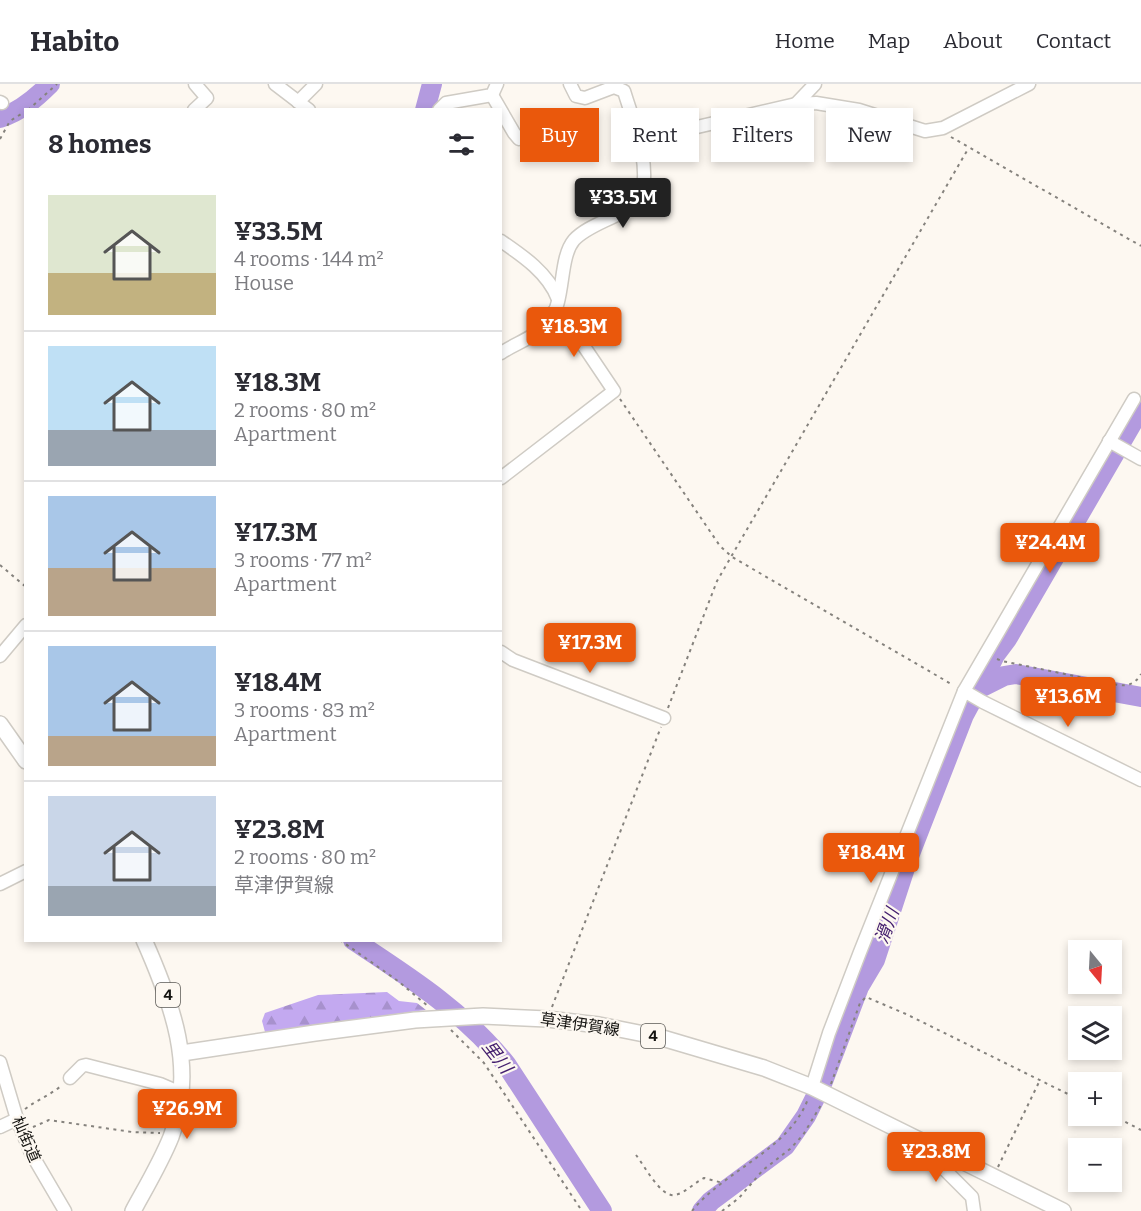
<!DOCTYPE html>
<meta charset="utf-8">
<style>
body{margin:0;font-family:Bitter,"Noto Sans JP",serif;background:#f7f7f7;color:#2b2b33;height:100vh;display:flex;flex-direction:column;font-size:22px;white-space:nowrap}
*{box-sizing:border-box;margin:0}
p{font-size:20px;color:#7c7c81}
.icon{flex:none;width:33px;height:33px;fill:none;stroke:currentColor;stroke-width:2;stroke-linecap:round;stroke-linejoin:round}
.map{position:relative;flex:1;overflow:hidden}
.sheet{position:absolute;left:24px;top:24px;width:478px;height:834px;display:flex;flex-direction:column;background:#fff;border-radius:0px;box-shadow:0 3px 9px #0003}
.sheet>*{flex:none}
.hud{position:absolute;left:520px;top:24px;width:530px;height:54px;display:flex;gap:12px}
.needle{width:39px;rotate:162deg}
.buttons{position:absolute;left:1068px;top:856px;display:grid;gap:12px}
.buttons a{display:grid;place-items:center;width:54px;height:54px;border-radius:0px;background:#fff;box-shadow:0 3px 9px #0003;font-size:30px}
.price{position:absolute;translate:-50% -51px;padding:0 14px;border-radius:6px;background:#ea580c;color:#fff;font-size:20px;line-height:39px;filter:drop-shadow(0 2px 3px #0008)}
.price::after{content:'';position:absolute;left:50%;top:36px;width:18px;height:14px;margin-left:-9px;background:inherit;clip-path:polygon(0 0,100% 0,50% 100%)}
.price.selected{background:#222;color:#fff}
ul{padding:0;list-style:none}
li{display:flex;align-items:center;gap:18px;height:150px;padding:0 24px}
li+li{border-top:2px solid #e1e1e2}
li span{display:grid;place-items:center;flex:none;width:168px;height:120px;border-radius:0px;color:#555}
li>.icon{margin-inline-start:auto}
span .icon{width:72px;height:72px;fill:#fffc;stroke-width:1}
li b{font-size:26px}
h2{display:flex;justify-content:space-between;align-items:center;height:72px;padding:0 24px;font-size:26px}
.chip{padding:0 21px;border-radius:0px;background:#fff;box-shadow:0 3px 9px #0003;font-size:21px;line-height:54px}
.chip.selected{background:#ea580c;color:#fff}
header{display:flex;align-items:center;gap:36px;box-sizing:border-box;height:84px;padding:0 30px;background:#fff;border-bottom:2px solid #e1e1e2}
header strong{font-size:28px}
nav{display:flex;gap:33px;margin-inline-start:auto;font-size:21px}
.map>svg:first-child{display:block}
.forest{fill:url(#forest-firs)}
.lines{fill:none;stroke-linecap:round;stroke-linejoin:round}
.river{stroke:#b39adf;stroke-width:20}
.minor-casing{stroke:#cfcbc4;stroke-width:15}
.major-casing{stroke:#cfcbc4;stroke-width:18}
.path{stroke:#85827d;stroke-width:2;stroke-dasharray:3 4.5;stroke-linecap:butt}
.minor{stroke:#fff;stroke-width:12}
.major{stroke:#fff;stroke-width:15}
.labels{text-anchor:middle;stroke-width:4.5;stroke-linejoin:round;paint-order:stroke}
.shield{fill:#fdf8f1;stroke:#5a5854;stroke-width:1.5}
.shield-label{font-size:15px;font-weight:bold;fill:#141310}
.street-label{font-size:16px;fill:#141310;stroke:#fdf8f1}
.water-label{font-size:18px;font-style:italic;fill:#421c6d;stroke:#fdf8f1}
</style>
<header>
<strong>Habito</strong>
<nav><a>Home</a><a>Map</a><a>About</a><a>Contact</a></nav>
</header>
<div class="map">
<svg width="1141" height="1127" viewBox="0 0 1141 1127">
<defs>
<pattern id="forest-firs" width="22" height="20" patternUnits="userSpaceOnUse" patternTransform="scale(1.5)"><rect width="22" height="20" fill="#c3a9f0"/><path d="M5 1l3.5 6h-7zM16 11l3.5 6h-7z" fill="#a791cd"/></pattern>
</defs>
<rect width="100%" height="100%" fill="#fdf8f1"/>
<!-- forest -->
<path class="forest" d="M387 908 399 917 417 919 426 926 265 948 262 937 265 929 318 911Z"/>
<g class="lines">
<!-- river -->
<g class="river">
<path d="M425 26 432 0"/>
<path d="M0 34C20 28 36 14 50 0"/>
<path d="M978 605 995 571 1007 555 1141 324"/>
<path d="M353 856C409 893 463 927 506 980L602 1127"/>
<path d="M702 1127 711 1117 785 1062 806 1032 822 1000 859 903 875 876 908 775 964 631 978 605 1004 592 1016 590 1141 613"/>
</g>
<!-- minor casing -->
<g class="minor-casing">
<g id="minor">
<path d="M275 0 309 26"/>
<path d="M492 11 514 49 519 55"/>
<path d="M0 18 2 19"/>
<path d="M298 18 316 0"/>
<path d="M796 20 815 0"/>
<path d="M194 26 207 14 195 0"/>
<path d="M439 26 446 19 492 11 497 0"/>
<path d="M643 64 667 50 796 20 816 19 859 26 925 47 943 44 1029 0"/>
<path d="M501 157C523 172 548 189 558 215"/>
<path d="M501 269C516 259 536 253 548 239 566 218 558 175 574 156 586 143 607 137 622 128 629 125 635 120 641 115 651 79 635 43 624 7L614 3 585 14 576 12 570 0"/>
<path d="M1109 357 1141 375"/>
<path d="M501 394 614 307 579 255 555 226"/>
<path d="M501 568 513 576 664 634"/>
<path d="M0 572 26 541"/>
<path d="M964 607 983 618 1141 696"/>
<path d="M0 800 26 787"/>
<path d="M0 978 17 1035 31 1069 65 1127"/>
<path d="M70 994 82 982 86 981 160 1000 181 1009"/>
<path d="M812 1003 829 949 860 868 964 607 1134 315"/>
<path d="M0 1043 17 1035"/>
<path d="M947 1069 944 1085 972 1113 974 1127"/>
</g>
</g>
<!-- major casing -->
<g class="major-casing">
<g id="major">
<path d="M0 640 26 677"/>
<path d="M182 969 315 949 415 936 483 932 547 935 599 941 659 953 764 984 812 1003 1063 1127"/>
<path d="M133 1127C146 1103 161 1078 171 1053 197 985 172 919 144 856"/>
</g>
</g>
<!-- path -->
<g class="path">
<path d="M28 26 57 0"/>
<path d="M951 53 1141 162"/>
<path d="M0 55 10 37 26 27"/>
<path d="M620 315 720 462 732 473 953 601"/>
<path d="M0 481 26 503"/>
<path d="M997 575 1002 577 1118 601C1129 602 1135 600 1141 590"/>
<path d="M668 624 717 497 968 65"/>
<path d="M340 856 398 897 429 923"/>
<path d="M552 923 661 643"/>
<path d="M451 946 484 979 582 1127"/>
<path d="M831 1000 860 919 866 913 906 930 1078 1015"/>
<path d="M25 1025C37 1016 50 1011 61 1002"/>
<path d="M1112 1031 1141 1046"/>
<path d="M33 1043 49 1036 132 1048 160 1049"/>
<path d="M636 1071C644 1081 661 1114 675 1111 685 1109 694 1099 704 1094L723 1099"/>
<path d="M998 1083 1040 996"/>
<path d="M692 1127C725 1086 789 1066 808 1015"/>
<path d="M722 1127 739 1114 763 1086 790 1065 803 1051 821 1021"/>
</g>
<!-- minor -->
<use href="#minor" class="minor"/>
<!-- major -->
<use href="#major" class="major"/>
</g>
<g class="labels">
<!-- shield labels -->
<g class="shield">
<rect x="156" y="899" width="24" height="24" rx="4.5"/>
<rect x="641" y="940" width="24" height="24" rx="4.5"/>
</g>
<g class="shield-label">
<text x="168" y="916">4</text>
<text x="653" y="957">4</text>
</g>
<!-- street labels -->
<g class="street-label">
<text transform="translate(580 940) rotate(8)" y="6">草津伊賀線</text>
<text transform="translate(27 1055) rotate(67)" y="6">杣街道</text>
</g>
<!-- water labels -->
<g class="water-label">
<text transform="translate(887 842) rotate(-70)" y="6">滑川</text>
<text transform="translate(497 973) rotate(52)" y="6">里川</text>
</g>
</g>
</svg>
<div class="buttons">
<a><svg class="needle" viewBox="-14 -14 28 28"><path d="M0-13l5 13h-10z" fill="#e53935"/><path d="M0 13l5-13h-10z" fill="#7c7c81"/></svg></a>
<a><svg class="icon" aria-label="layers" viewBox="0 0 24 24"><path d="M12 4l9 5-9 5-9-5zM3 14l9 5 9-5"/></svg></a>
<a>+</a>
<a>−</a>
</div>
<b class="price selected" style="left:623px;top:145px">¥33.5M</b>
<b class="price" style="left:574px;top:274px">¥18.3M</b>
<b class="price" style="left:1050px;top:490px">¥24.4M</b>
<b class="price" style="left:590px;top:590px">¥17.3M</b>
<b class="price" style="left:1068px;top:644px">¥13.6M</b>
<b class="price" style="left:871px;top:800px">¥18.4M</b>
<b class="price" style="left:187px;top:1056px">¥26.9M</b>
<b class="price" style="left:936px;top:1099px">¥23.8M</b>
<div class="hud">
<a class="chip selected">Buy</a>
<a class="chip">Rent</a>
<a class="chip">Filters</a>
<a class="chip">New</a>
</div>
<section class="sheet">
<h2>8 homes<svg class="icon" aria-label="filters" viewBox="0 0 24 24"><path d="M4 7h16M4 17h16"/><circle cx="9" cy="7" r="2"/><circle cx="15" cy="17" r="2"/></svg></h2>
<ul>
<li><span style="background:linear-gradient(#dfe7d0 65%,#c2b280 0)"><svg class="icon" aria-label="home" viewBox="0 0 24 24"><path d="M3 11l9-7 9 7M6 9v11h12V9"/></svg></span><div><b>¥33.5M</b><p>4 rooms · 144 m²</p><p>House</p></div></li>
<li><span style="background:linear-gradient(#bfe0f5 70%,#9aa5b1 0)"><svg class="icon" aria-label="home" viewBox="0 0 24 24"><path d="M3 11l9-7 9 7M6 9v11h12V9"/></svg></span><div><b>¥18.3M</b><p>2 rooms · 80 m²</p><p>Apartment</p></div></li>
<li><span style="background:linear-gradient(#a9c7e8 60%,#b9a48a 0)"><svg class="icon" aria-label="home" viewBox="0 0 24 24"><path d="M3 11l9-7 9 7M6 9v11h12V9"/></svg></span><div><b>¥17.3M</b><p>3 rooms · 77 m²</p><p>Apartment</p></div></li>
<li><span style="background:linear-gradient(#a9c7e8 75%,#b9a48a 0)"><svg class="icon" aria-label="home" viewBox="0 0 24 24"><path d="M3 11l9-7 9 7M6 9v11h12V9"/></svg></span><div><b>¥18.4M</b><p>3 rooms · 83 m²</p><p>Apartment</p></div></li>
<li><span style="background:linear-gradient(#c9d6e8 75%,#9aa5b1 0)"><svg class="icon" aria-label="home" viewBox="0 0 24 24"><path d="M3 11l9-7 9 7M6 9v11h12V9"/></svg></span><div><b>¥23.8M</b><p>2 rooms · 80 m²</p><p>草津伊賀線</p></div></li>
</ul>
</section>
</div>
